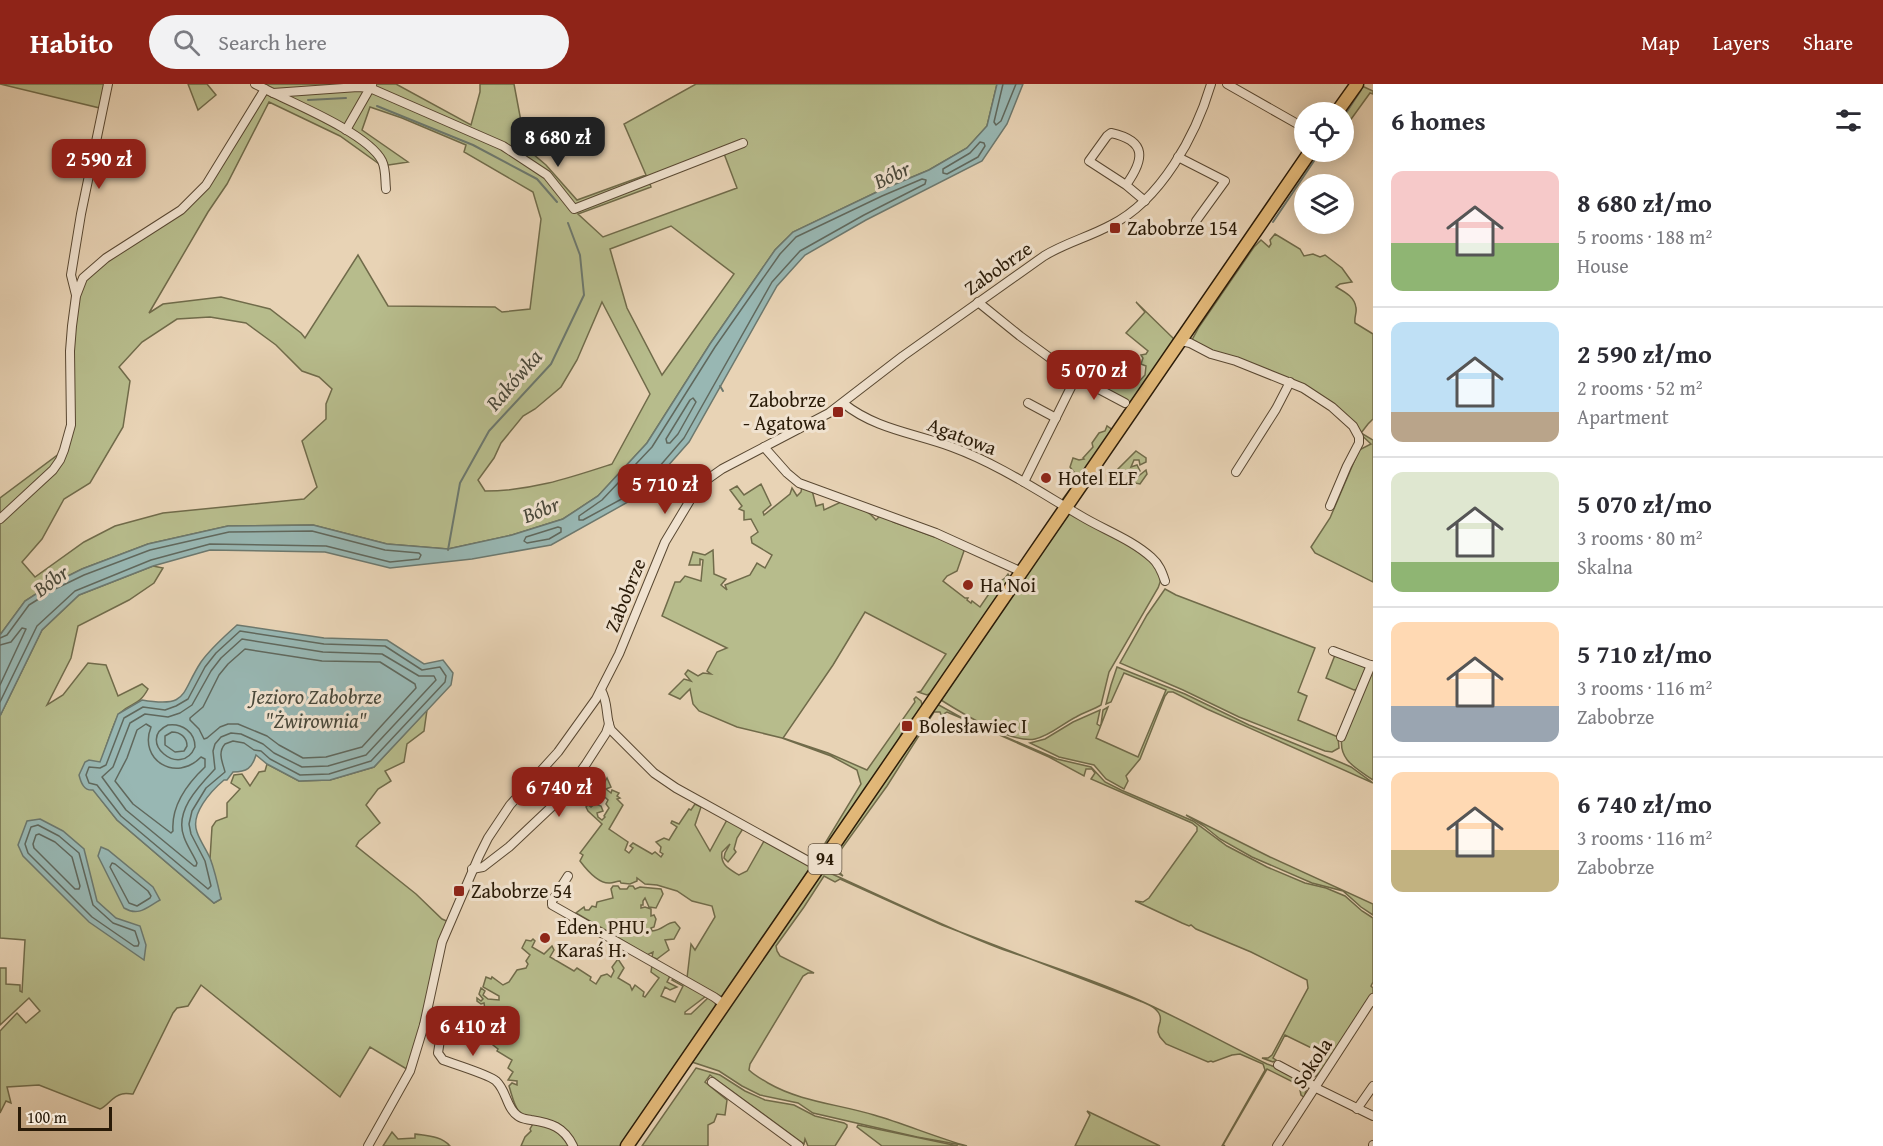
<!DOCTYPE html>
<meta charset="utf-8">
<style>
body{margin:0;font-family:"Gentium Book Plus",serif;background:#f2f2f3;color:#2b2b33;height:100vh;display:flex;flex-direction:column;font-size:22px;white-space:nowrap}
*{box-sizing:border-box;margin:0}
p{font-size:20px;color:#7c7c81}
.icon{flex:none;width:33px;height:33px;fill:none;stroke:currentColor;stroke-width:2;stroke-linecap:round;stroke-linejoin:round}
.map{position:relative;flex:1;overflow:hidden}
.side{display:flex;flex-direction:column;background:#fff;width:510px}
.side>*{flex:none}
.buttons{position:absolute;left:1294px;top:18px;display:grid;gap:12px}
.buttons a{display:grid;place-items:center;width:60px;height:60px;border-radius:50%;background:#fff;box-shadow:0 3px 15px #0003;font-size:30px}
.scale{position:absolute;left:18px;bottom:15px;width:94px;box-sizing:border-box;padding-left:6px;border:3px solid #291a07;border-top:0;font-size:16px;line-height:21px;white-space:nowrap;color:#291a07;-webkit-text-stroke:4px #f0e2cf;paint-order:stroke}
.price{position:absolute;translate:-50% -51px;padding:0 14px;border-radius:12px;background:#8f2418;color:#fff;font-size:20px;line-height:39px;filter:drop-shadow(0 2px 3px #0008)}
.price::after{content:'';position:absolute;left:50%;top:36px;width:18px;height:14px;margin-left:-9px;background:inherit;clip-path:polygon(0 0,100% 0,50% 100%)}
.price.active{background:#222;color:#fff}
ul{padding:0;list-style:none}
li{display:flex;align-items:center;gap:18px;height:150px;padding:0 18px}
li+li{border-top:2px solid #e1e1e2}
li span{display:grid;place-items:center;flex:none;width:168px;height:120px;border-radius:12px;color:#555}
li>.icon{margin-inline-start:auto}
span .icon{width:72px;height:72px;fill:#fffc;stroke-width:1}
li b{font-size:26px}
h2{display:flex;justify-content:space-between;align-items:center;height:72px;padding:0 18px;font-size:26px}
header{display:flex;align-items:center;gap:36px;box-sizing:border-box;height:84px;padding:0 30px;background:#8f2418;color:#fff}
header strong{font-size:28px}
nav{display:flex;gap:33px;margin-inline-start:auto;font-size:21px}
.search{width:420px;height:54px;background:#f2f2f3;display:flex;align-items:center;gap:15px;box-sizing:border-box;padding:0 21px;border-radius:33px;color:#7c7c81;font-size:22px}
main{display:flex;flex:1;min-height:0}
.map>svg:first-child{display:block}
.green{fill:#b7bc8c;stroke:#706b4a;stroke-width:1.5;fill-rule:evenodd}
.water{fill:#98b7b3;stroke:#6c786e;stroke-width:1.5}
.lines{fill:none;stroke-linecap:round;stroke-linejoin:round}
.shore{stroke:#60685d;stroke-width:1.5}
.stream{stroke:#6c786e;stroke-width:2}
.minor-casing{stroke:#594832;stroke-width:10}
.primary-casing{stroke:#291a07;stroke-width:15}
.minor{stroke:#f0e2cf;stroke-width:8}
.primary{stroke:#e4ba7a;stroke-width:12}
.poi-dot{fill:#8f2418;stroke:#f0e2cf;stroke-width:2}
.labels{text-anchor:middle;stroke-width:6;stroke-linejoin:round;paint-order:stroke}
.shield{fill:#f0e2cf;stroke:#655643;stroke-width:1.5}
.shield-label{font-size:18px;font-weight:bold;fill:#291a07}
.poi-label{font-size:20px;fill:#291a07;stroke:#f0e2cf;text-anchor:start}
.street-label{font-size:20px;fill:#291a07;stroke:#f0e2cf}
.water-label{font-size:21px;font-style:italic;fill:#4a493b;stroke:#f0e2cf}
</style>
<header>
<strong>Habito</strong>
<div class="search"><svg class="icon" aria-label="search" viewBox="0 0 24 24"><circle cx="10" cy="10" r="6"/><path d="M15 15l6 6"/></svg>Search here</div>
<nav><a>Map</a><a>Layers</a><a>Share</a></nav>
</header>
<main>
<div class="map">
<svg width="1373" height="1062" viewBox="0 0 1373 1062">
<rect width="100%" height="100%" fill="#e8d3b5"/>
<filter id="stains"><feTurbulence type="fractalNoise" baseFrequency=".00333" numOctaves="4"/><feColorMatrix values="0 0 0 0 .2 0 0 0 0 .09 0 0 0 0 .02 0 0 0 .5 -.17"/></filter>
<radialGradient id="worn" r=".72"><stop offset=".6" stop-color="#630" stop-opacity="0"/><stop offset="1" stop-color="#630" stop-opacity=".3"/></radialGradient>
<!-- green -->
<g class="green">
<path d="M0 0H112L104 25Z"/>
<path d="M188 0H207L216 11 198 26Z"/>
<path d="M266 0H396L471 41 480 8V0H514L526 64 546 81 577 116 646 91 624 40 696 0H997L987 42 967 64 929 86 879 107 793 148 775 166 710 260 647 359 598 412 563 435 512 451 448 465 387 460 313 441 228 442 148 460 82 485 50 501 25 517 0 551V414L64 366C67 354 71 341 71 329 72 287 62 241 77 200L174 129 209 96 252 19ZM269 18 340 52 382 82 408 78 362 46 370 23 402 34 466 61 464 68 533 108 541 135 530 225 502 228 495 223 388 222 358 171 305 254 301 249 270 225 221 213 163 220 149 229 208 128 227 100ZM723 67 737 104 603 153 578 130 651 103 649 97ZM671 142 734 190 662 291 627 224 610 165ZM602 218 650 310 612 380C569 394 531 407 485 407L478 396 494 374 501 359 523 332 535 325 561 303 577 276ZM210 233 246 239 276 261 302 287 319 293 332 305 326 320V335L302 357 317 403 304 415 163 429 115 442 84 458 35 493 22 478 42 455 64 415 90 399 123 343 130 297 119 283 142 258 177 235Z"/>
<path d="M1362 2 1373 7V10L1370 9 1344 45V28Z"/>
<path d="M1275 150 1300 165 1304 172 1313 170 1320 173 1325 171 1342 184 1352 198 1340 200 1336 203C1345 208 1355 213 1356 224 1357 229 1354 233 1355 239L1373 250V335L1368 340 1361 349 1373 356V498L1315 469 1311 463 1330 434 1359 366 1371 360 1321 313 1215 269 1192 256 1199 243 1254 163 1261 156 1269 163 1271 160 1270 156Z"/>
<path d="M1136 218 1175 256V260L1071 410 1069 409 1062 416 1074 400 1064 393 1074 388 1070 383 1073 374 1079 376 1084 375 1083 374 1093 363 1092 359 1099 349 1105 347 1107 342 1113 346 1131 320 1095 302 1105 288 1107 289 1106 281 1135 302 1145 291 1146 282 1141 280 1143 274 1141 271 1146 270 1148 267 1126 249 1145 228Z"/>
<path d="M1136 367 1146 374V378L1140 381 1139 376H1134L1131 383 1137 381 1140 387 1135 390 1136 394 1146 386 1147 390 1140 400 1130 398 1133 391 1129 386 1121 391 1118 385Z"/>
<path d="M761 400 771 421 763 428 764 431 790 410 792 404 797 412 801 408 802 402 812 406 816 422 823 420 824 426 843 417C856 422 867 425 876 436L882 430 892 434 893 438 965 464 957 487 947 492 943 497 965 514H968L967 516 971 519 972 517 980 523 995 501 1005 494 1008 490 1011 495 931 609 927 611 918 608 921 607 946 570 865 528 833 581 783 654 828 669 867 686 915 618 914 615 916 613 921 617 923 623C914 634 899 647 897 662L816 778 810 776 821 766 861 700 857 686 831 672 782 654 737 643 699 627 693 620 690 605 680 615 669 610 684 595 691 597 685 590 688 586 698 592 703 589 711 590 707 587 717 568 727 564 662 532 675 498H680L685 492 701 497 703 476 700 475V481H689L693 468 705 471 713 466 714 490 726 495 721 501 727 506 725 501 750 491 757 479 765 484 772 471 752 459 751 453 758 448 751 435 744 436V427L739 425 742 422 730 406 737 402 744 411Z"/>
<path d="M1070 428C1093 440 1150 466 1160 490 1162 495 1160 499 1158 504L1109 588 1101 621C1093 626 1084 628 1076 633 1062 640 1050 652 1035 655 1012 660 960 628 941 616Z"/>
<path d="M153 482 163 484 154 499 129 516 78 542 71 574 47 621 63 611 88 579 106 581 118 612 142 600 148 605C138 623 133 617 120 629 114 634 96 694 93 705L117 736 214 819 221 815 210 775 212 743 216 737 227 733V719L240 705 231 699 234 691 242 690 250 702 259 688 265 687 267 680 299 697 330 696 374 683 427 626 424 647 407 660 404 678 385 687 391 697 378 705 366 721 380 739 359 757 356 762 416 810 442 835 449 838 410 987 370 963 340 1013 201 901 188 922 177 924 173 929 133 1010C130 1010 126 1009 122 1010 112 1012 108 1022 100 1025L39 1001 7 1003 11 1019 6 1017 0 1029V947L17 929 26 939 40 927 29 914 0 941V884H6V900L20 901V907L22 908 25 856 0 854V632L42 546 79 511Z"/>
<path d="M1165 505 1176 511 1315 564 1298 608 1307 612 1298 636 1338 653 1339 664 1332 668 1325 667 1239 633 1183 606 1120 579 1147 531Z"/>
<path d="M1335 571 1363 581 1366 585 1358 605 1354 606 1326 594Z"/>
<path d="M1117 583 1185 610 1249 641 1342 679 1351 683 1373 699 1207 625 1173 608H1168L1165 612 1140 675 1126 692 1128 697 1124 705 1106 695 1094 681 1059 673 1030 659 1045 655 1073 638 1100 626 1097 640 1100 642 1101 640 1103 626 1108 623 1096 654 1138 673 1166 606 1124 589 1111 618 1106 620 1111 601Z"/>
<path d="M1373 584V696C1356 684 1338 676 1342 653Z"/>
<path d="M937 620 964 635 1057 675 1091 683 1105 698 1121 706 1193 737 1227 762 1267 783 1305 799 1326 804 1345 812 1362 827 1373 834V898L1371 902 1373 904V910C1363 926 1326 990 1312 994L1303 990 1315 987 1326 971 1285 951 1273 974 1276 976 1273 978 1262 974H1268L1272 971 1308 904 1307 896 1251 868 1196 845 1191 841 1189 842 1182 839 1135 817 1143 818 1149 814 1197 747V743L1192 739 1091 695 1095 689 1092 685H1086L1084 692 1049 673 961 634 947 628 945 629 942 633 940 628H934L887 702 840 767C837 776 836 786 843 792L826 783Z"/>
<path d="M607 694 611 703 606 705 611 709 612 706 619 709 617 712 620 714 617 715 623 721 609 745 628 758 625 766 629 769 633 764 630 762 633 759 652 770 655 768 661 773 663 770 660 768 661 763 656 758 664 754 669 756 677 743 671 739 672 737 679 740 689 725 691 726 695 720 701 723 695 741 710 767 728 734 744 743 737 754 734 765 736 768 728 778 724 774 725 769 730 760 722 768C720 781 729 785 739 791L747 787 764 757 763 753 810 781 811 783 722 913 687 894 691 860 695 866 715 833 712 822 692 817 677 807 657 801 645 800 637 794V797L630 800 621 799 620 797C617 797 613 799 610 799 599 800 586 785 580 777L583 771 580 769 602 740 588 727 586 723 588 721 591 723 595 720 601 722 603 727 597 729 598 733 602 736 605 733 604 732 609 724 606 720 608 716 599 708Z"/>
<path d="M1186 731 1270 773 1373 820V831L1361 823 1343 807 1312 799 1252 773 1220 755 1204 742Z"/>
<path d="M823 786C882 812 939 841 999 864 1044 880 1089 894 1132 913 1178 933 1222 958 1267 980L1278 984 1308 1001 1305 1010 1307 1011 1305 1014 1301 1011 1299 1001 1267 985 1223 1061 1225 1062H1222L1265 986 1263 980 1240 970 1232 971 1213 978 1211 977 1208 978 1166 960 1160 953 1158 948C1158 944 1159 941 1160 938 1163 926 1149 921 1140 917L942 841 840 795 835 798 824 792 804 823 776 862 777 867 780 872 814 889H808L803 892 750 980 749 986C754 991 761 995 768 999 801 1018 838 1020 874 1031 905 1040 935 1053 967 1062L917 1053 813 1029 798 1019 760 1011 742 1002 719 987 692 978Z"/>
<path d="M613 802H618L620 805H627L629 802H633L635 805 640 803 661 805 663 810 656 824 649 823 645 814 643 817V821H641V824L645 823 651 825V832L654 831 656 835 654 843 651 844 652 847C663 846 665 839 675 838L680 844 674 855 665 856 669 866 657 875 652 873 653 868 647 871 610 849 611 846 610 845 607 847 576 829 584 823 585 826H589L592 822 596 823 597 818 613 814 611 805Z"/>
<path d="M533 855 535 857 532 863 544 870 552 862 554 866 550 873 574 887 577 884 591 893 590 896 596 900 601 892 607 890 611 893 614 887 612 883 618 875 624 884 618 894 630 901 632 906 635 901 644 908 643 912 645 913 659 894 651 888 652 881 670 892 667 898 677 903 670 906 665 903 661 912 675 918 683 902 672 896 674 894 706 912 685 928V930H691L709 913 715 918 716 923 623 1062H575C570 1054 566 1043 557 1039 551 1036 544 1036 538 1035 515 1033 515 1021 509 1002L512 999 517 1001V997L508 996 513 988 508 984 512 976 497 967 498 965 493 961 494 959 489 954H486L484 948H489L487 938 491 932H486L484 919 481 920 477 917V914L481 917 483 915 479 910 481 904 485 907 483 911 488 915 499 916V912L483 903 486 893 491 895 492 893 503 901 509 898 517 886 526 884 528 880 526 877 530 871 522 864 526 856 531 857Z"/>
<path d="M696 984 720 991 745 1007 765 1016 794 1021 815 1032 844 1039 847 1041V1043L835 1062H808L805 1055 804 1060 710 991 705 998 727 1016 725 1031 717 1030 714 1038 708 1041V1062H642Z"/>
<path d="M1087 1027 1160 1062H1075L1090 1031Z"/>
<path d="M534 1038 554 1043 571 1062H521L525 1053 531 1047 530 1045Z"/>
<path d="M858 1041 958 1062H882L857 1043Z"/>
<path d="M392 1048 398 1055 415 1054V1050C428 1052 441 1052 450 1062H383Z"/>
</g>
<!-- water -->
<g class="water">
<path d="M997 0H1023L1007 40 982 77 866 136 805 171 777 202 689 358 644 409 551 461 472 475 390 484 325 468 210 466 153 482 79 511 42 546 0 632V551L25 517 50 501 82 485 148 460 228 442 313 441 387 460 448 465 512 451 563 435 598 412 647 359 710 260 775 166 793 148 879 107 929 86 967 64 987 42Z"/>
<path d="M237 541 324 554 387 556 424 580 443 576 453 589 451 601 374 683 330 696 299 697 267 680 256 671C252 684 247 688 233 688L227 696H224C211 707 190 730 197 748 200 757 206 765 210 774 215 787 218 801 221 815L214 819 117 736 93 706C84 707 81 699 79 691L85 678 89 676 100 678 118 630 142 616C189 624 180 610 201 578 211 564 224 553 237 541Z"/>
<path d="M40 735 63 747 84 765 97 817 116 834 140 842 146 861 144 876 89 838 23 772 18 761 27 737Z"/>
<path d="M101 763 108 766 153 803 160 816C147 823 139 833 124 824L98 772Z"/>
</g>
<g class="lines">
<!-- shore -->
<g class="shore">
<path d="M1003 0 994 38 996 41 1001 37 1016 0"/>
<path d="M980 58 984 59 985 62 978 73 947 90 943 89V85L970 69Z"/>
<path d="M922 95 926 96 925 100 864 131 800 167 772 198 684 354 640 405 583 436H579V432L602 416 652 363 715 263 780 170 796 153 882 112Z"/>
<path d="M693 314 696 318 678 350 670 359H667L666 355 690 316Z"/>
<path d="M558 443 561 444V448L549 455 527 459 524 457 526 453Z"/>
<path d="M240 547 324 560 385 562 422 586 440 583 446 592 445 598 371 677 329 690 300 691 270 675 261 667 254 666 244 659 233 657 225 660C217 669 223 679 225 688L206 704 192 727 189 740 191 750 205 777 211 802 208 805 121 732 97 701 89 699 86 691 89 683 100 684 106 681 124 634 143 623 165 626 176 622 188 615 205 583 216 569Z"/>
<path d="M0 554 7 551 29 521 53 506 84 491 150 466 229 448 312 447 385 466 419 469 421 471 419 475 390 478 326 462 210 460 151 476 75 507 37 542 0 618"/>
<path d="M242 555 323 568 382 570 419 592H434L436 596 366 671 328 682 302 683 274 669 263 660 241 650 231 649 221 653 215 660 213 667 215 685C199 702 174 727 184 753 187 762 193 770 197 779L196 782H194L126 726 102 693 113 683 130 639 145 630 168 633 180 629 192 621 211 587 221 574Z"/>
<path d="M0 561 11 558 22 544 26 545 0 601"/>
<path d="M245 565 322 577 380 578 415 600 416 604 362 663 326 673 303 674 279 661 267 652 238 640H228L220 643 207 654 204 655 199 645 190 636V634L203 623 219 591 228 580Z"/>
<path d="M146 640 151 643C138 676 176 699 201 673L205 675V683C188 699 171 722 173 747L171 749 133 720 115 697 127 674 137 646Z"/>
<path d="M168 641C182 639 195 648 195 663 181 696 135 656 168 641Z"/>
<path d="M172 648C180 648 187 653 187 662L184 667 175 668 165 661V652Z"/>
<path d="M38 741 59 752 79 769 93 821 113 839 135 847 139 859 138 862H134L92 833 28 769 25 760 31 743Z"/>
<path d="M39 750 55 758 72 773 80 802 79 805H75L34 764 33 760 36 751Z"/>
<path d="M112 779 115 780 148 807 151 812 150 814 137 822 129 819 110 783Z"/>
</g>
<!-- stream -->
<g class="stream">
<path d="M308 16 346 14"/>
<path d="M377 22 473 61 537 95 557 118"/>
<path d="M1344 32 1361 6"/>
<path d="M1273 138 1320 68"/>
<path d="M720 302 723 307"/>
<path d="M448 466 460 399 489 347 551 280 584 211 580 171 568 139"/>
</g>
<!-- minor casing -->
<g class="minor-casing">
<g id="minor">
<path d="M255 0 273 9 358 3 370 4 372 1"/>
<path d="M1227 0 1301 42"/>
<path d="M273 9C300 22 369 51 382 77 386 85 385 96 386 105"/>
<path d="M346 46 370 4 503 62 547 91 574 125 743 59"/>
<path d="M1178 73 1225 97 1196 137"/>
<path d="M1126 101C1144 76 1148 57 1111 49L1107 52 1089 77 1126 101 1145 117"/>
<path d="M76 211 71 191 81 130 108 0"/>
<path d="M978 218 1020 252 1076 293 1024 398"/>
<path d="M1181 257 1190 259 1211 270 1236 277 1303 304 1332 323 1353 342 1359 353V359L1347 382 1330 422"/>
<path d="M1079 288 1076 293 1125 319"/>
<path d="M843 319C875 345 914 349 952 363 998 380 1038 407 1081 432 1104 446 1131 455 1152 474 1159 480 1162 488 1165 497"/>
<path d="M1028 319 1056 334"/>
<path d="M764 363 787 389 799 399 936 449 1022 488"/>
<path d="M1236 388 1276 325 1290 298"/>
<path d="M0 435 53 386 60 376 64 366 71 341 70 267 72 242 76 212 83 194 106 174 181 126 206 101 265 5"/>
<path d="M1333 567 1373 582"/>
<path d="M601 606C609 619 605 633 611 646L654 689 676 704 819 783"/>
<path d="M1341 653 1371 581"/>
<path d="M472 785 483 783 509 763 562 713 586 680 606 649 609 640"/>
<path d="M568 792 552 817V821L714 913 725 921"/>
<path d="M424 941 439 950 440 956 438 969 443 976C454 980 490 991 496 997 507 1007 506 1024 518 1032 522 1035 526 1035 531 1036 551 1039 564 1043 573 1062"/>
<path d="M1278 981 1306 996 1316 1004 1373 1032"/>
<path d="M712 998 799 1062"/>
<path d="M1357 1025 1373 1002"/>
<path d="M368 1062 410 987 424 941 442 858 479 772 488 754 510 721 558 668 596 615 619 570 665 458 695 408 705 397 722 385 829 329 903 272 1044 172C1065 159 1089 153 1111 141 1161 116 1196 51 1211 0"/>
<path d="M1277 1062 1373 914"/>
<path d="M1373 1062V1061"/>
</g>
</g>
<!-- primary casing -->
<g class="primary-casing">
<g id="primary">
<path d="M1337 28 1357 0"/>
<path d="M627 1062 1310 68"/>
</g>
</g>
<!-- minor -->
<use href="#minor" class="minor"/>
<!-- primary -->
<use href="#primary" class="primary"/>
</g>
<!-- markers -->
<g class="poi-dot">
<rect x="1109" y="138" width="12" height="12" rx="3"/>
<rect x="832" y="322" width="12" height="12" rx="3"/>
<circle cx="1046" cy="394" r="6"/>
<circle cx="968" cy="501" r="6"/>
<rect x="901" y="636" width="12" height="12" rx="3"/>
<rect x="453" y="801" width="12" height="12" rx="3"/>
<circle cx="545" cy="854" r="6"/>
</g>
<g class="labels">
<!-- shield labels -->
<rect class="shield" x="808.5" y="760" width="33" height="30" rx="4.5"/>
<g class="shield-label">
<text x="825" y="781">94</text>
</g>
<!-- poi labels -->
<g class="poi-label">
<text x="1127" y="151">Zabobrze 154</text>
<text x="826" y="323" text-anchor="end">Zabobrze<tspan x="826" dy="23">- Agatowa</tspan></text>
<text x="1058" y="401">Hotel ELF</text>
<text x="980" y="508">Ha Noi</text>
<text x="919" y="649">Bolesławiec I</text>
<text x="471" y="814">Zabobrze 54</text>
<text x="557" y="850">Eden. PHU.<tspan x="557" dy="23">Karaś H.</tspan></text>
</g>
<!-- street labels -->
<g class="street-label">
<text transform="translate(998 184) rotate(-35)" y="7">Zabobrze</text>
<text transform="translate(962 352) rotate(21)" y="7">Agatowa</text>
<text transform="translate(625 511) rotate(-68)" y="7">Zabobrze</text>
<text transform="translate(1312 979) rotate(-57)" y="7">Sokola</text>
</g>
<!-- water labels -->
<g class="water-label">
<text transform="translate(892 91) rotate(-25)" y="7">Bóbr</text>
<text transform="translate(514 296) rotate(-49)" y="7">Rakówka</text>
<text transform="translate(541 426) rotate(-21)" y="7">Bóbr</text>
<text transform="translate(51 497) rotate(-36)" y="7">Bóbr</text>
<text x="316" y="620">Jezioro Zabobrze<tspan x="316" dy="24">"Żwirownia"</tspan></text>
</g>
</g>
<rect width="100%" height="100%" filter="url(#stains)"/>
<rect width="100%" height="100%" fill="url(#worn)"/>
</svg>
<div class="buttons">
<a><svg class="icon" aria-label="locate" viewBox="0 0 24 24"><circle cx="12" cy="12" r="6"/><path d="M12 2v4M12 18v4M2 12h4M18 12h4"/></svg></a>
<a><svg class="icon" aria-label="layers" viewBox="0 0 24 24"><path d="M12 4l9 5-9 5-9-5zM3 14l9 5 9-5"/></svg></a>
</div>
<div class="scale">100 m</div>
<b class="price active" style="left:558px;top:84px">8 680 zł</b>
<b class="price" style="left:99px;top:106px">2 590 zł</b>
<b class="price" style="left:1094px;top:317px">5 070 zł</b>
<b class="price" style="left:665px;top:431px">5 710 zł</b>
<b class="price" style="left:559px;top:734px">6 740 zł</b>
<b class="price" style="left:473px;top:973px">6 410 zł</b>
</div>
<section class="side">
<h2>6 homes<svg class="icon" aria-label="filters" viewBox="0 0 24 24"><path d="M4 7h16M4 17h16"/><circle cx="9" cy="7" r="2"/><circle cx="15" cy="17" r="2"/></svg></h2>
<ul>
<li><span style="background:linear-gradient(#f6c9c9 60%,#8fb573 0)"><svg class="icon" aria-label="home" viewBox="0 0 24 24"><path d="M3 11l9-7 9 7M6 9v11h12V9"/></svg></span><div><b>8 680 zł/mo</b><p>5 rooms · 188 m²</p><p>House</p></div></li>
<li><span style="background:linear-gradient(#bfe0f5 75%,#b9a48a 0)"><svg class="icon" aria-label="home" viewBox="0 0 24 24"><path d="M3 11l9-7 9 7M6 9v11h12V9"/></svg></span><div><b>2 590 zł/mo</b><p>2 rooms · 52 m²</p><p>Apartment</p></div></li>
<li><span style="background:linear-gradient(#dfe7d0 75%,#8fb573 0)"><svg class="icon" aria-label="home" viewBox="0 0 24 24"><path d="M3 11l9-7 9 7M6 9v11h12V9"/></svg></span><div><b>5 070 zł/mo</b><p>3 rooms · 80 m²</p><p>Skalna</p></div></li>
<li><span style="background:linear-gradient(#ffd9b3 70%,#9aa5b1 0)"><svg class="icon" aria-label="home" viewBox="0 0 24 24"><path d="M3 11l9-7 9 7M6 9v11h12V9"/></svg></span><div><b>5 710 zł/mo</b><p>3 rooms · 116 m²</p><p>Zabobrze</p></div></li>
<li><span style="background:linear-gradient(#ffd9b3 65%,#c2b280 0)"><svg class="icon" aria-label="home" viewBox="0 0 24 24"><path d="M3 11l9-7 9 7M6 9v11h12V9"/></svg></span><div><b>6 740 zł/mo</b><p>3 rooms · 116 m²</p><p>Zabobrze</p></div></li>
</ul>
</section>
</main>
